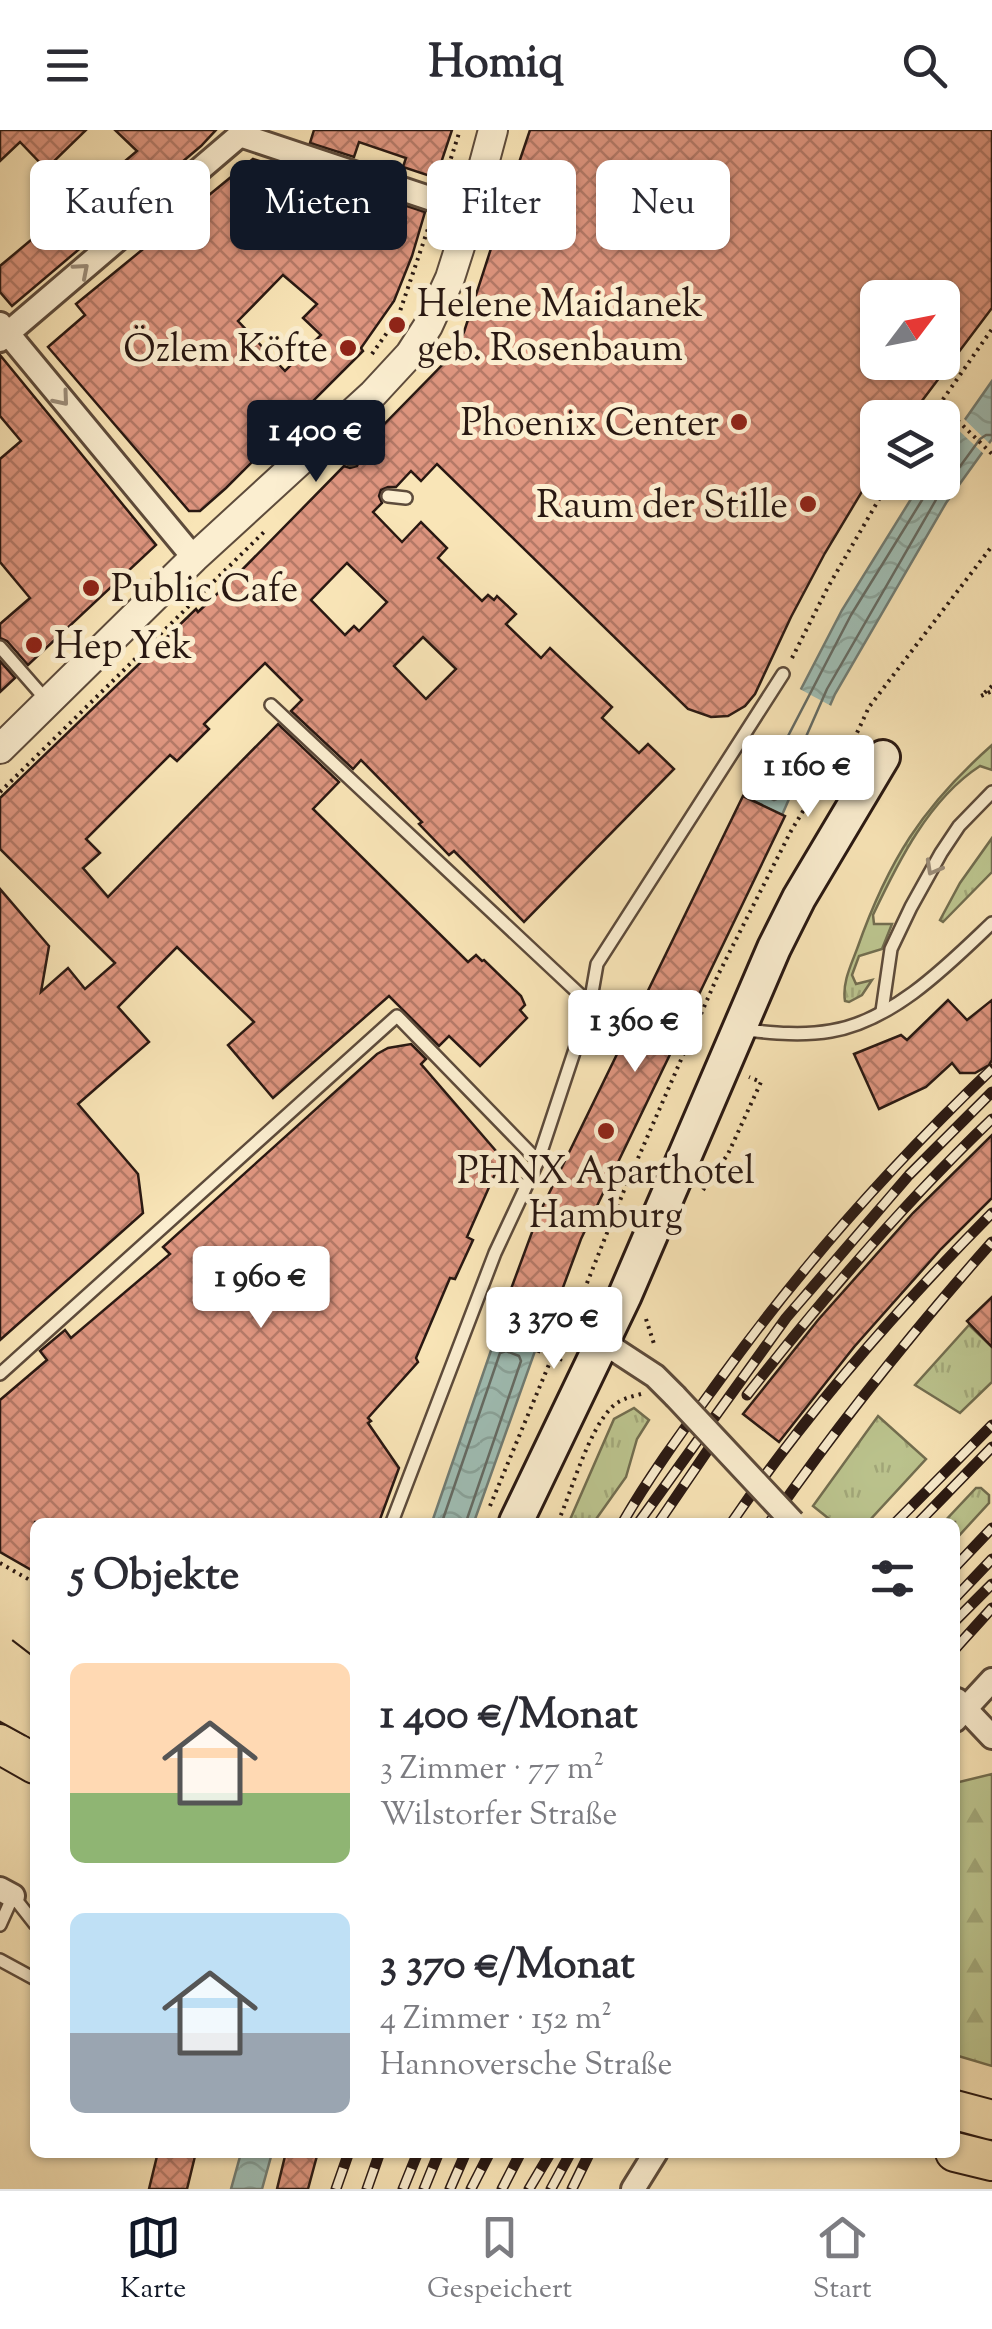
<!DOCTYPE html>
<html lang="de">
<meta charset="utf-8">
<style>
body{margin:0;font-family:"Sorts Mill Goudy",serif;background:#f2f2f3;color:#2b2b33;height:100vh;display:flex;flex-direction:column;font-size:38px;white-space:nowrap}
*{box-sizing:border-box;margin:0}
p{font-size:32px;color:#7c7c81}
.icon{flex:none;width:55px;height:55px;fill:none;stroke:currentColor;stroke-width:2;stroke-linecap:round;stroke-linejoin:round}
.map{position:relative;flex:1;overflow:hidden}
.side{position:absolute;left:30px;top:1388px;width:930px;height:640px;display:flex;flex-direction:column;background:#fff;border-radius:15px;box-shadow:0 2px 8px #0004}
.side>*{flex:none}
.guide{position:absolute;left:30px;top:30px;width:932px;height:90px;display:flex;gap:20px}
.needle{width:65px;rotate:58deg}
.tools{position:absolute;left:860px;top:150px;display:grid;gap:20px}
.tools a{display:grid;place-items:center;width:100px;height:100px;border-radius:15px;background:#fff;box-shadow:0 2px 8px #0004;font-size:50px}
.price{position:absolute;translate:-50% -85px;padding:0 22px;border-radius:10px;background:#fff;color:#222;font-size:32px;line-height:65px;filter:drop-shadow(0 2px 5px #0008)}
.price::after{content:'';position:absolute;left:50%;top:60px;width:30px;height:22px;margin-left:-15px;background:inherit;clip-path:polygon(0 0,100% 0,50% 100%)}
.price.active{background:#111827;color:#fff}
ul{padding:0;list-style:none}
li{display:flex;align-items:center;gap:30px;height:250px;padding:0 40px}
li span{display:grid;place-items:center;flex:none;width:280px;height:200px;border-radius:15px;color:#555}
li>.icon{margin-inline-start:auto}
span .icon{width:120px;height:120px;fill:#fffc;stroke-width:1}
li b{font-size:42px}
h2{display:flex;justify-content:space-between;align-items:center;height:120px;padding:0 40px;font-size:42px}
.pill{padding:0 35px;border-radius:15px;background:#fff;box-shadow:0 2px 8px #0004;font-size:35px;line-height:90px}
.pill.active{background:#111827;color:#fff}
header{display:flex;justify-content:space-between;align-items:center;height:130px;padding:0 40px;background:#fff;font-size:45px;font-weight:700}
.tabs{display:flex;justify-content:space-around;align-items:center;height:140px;border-top:2px solid #e1e1e2;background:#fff;font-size:28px;color:#7c7c81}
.tabs a{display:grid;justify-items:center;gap:5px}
.tabs .active{color:#111827}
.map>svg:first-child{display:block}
.grass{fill:url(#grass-tufts);stroke:#726e50;stroke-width:2.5}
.forest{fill:url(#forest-firs);stroke:#726e50;stroke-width:2.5}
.water{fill:url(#water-waves);stroke:#707c74;stroke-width:2.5}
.pier{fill:#f9e5b7}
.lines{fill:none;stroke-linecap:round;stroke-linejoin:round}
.shore{stroke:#646b64;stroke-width:2.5}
.building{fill:url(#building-cross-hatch);stroke:#291812;stroke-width:2.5;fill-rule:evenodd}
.service-casing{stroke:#5d4b3b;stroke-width:16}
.minor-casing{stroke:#5d4b3b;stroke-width:28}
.tertiary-casing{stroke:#5d4b3b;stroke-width:32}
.secondary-casing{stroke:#291812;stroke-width:38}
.trunk-casing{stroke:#291812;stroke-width:42}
.path{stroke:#291812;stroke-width:4;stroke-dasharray:2.5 5;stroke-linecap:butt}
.service{stroke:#fbeed0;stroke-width:11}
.minor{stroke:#fbeed0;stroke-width:22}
.tertiary{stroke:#fbeed0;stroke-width:28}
.secondary{stroke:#fbeed0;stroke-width:32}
.trunk{stroke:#f9e5b7;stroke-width:38}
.rail-casing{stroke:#291812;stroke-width:11}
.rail{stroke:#fbeed0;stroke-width:8;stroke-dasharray:22;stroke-linecap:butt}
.minor-bridge-casing{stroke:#5d4b3b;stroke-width:28;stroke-linecap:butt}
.trunk-bridge-casing{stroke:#291812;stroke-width:42;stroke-linecap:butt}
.minor-bridge{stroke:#fbeed0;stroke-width:22}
.trunk-bridge{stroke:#f9e5b7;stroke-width:38}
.oneway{stroke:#9c8e7a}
.poi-dot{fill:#8f2418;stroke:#fbeed0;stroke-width:4}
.labels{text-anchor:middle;stroke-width:10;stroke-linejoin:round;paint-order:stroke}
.poi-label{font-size:38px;fill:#291812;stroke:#fbeed0;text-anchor:start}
</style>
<header><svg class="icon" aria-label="menu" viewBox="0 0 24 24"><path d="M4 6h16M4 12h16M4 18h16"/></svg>Homiq<svg class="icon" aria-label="search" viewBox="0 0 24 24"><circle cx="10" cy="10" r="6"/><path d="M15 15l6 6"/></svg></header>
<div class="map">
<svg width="992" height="2059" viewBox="0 0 992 2059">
<defs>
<pattern id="grass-tufts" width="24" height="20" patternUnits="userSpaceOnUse" patternTransform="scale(2.5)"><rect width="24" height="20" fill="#bcc58f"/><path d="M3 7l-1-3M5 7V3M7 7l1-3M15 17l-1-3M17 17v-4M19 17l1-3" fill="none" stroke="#a2a87a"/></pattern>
<pattern id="forest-firs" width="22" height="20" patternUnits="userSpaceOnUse" patternTransform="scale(2.5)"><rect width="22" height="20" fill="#bcc58f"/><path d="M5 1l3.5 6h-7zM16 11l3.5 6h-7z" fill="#a2a87a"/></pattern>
<pattern id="water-waves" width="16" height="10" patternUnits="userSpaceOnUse" patternTransform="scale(2.5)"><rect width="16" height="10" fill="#9fbeb5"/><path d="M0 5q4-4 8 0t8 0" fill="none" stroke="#89a39b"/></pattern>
<pattern id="building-cross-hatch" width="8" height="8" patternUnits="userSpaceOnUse" patternTransform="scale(2.5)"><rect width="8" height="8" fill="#de957f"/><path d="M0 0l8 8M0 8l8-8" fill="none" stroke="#b47967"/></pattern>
</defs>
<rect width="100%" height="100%" fill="#f9e5b7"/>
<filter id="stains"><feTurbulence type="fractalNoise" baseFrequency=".002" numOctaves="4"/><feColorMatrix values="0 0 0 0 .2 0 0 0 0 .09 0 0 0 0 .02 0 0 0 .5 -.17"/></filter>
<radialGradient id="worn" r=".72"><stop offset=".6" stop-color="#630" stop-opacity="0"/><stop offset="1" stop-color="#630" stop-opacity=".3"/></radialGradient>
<!-- grass -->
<g class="grass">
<path d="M992 615V640L980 636C929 669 898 732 873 785L874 794H892L882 819 859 826 852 845 856 854 872 850 862 865 849 872 845 871C842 853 851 835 857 819 888 731 922 677 992 615Z"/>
<path d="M992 708V742L943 792 940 790 960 753Z"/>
<path d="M969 1195 992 1217V1252L960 1283 915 1255Z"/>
<path d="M634 1278 649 1290 637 1309 626 1347 594 1392H569L614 1289Z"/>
<path d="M878 1286 926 1329 868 1392H833L813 1376Z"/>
<path d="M976 1358H981L989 1365V1373L955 1410V1392H944Z"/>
</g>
<!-- forest -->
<path class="forest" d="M992 1644V1936L955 1925V1653Z"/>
<!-- water -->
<g class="water">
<path d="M992 251V309L946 373 835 564 782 685 745 667 842 480 921 353 942 352 943 321Z"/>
<path d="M496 1206 535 1221 474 1392H432Z"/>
<path d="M241 2023H272L262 2059H231Z"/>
</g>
<!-- pier -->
<g class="pier">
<path d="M961 286 992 316 986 326 954 296Z"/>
<path d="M796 557 835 578 812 630 772 605Z"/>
</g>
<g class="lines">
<!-- shore -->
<g class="shore">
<path d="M928 352 927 362 851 485 761 658V664L774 670 779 668 827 559 937 368 980 309 986 305H992"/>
<path d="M442 1392 500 1223 506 1221 519 1226 521 1231 466 1392"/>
</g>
</g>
<!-- building -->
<g class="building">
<path d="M0 0H86L46 39 20 12 0 31Z"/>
<path d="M115 0H216L201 16 12 176 0 162V136L137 21Z"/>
<path d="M314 0H452L436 48 403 37 406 28 359 12 354 27 310 13Z"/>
<path d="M530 0H992V178L909 288H878V335L825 423 791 487 755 564 745 576 728 586 711 587 688 579 437 334 421 351 411 341 396 357H388L381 360 379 366 382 373 373 382 402 412 421 392 447 418 438 428 482 471 488 465 494 470 497 466 516 484 506 494 541 528 550 518 612 577 602 588 639 623 648 614 674 639 524 792 454 721 449 725 419 694 422 692 361 630 353 639 291 581 302 570 265 533 204 594 209 599 177 631 170 625 86 709 100 723 83 738 108 767 278 594 339 652 313 679 468 832 476 825 482 831 484 830 521 866 525 875 520 880 527 888 480 936 449 906 439 916 389 866 273 968 228 915 254 892 177 817 118 877 149 912 78 974 138 1044 143 1083 0 1210V759L49 816 41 862 68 838 85 859 115 833 0 719V668L196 479 198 482 237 445 344 336 350 338 357 336 360 330 357 322 450 227 464 202 496 103 528 112 537 82 506 71ZM878 168H942V232H878ZM347 433 387 472 359 501 354 496 345 505 311 470ZM423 507 456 539 426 569 394 536Z"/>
<path d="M253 29 301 44V41L425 82 412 126 394 171 361 218 363 221 226 358 200 381H189L48 217 85 185 76 174ZM283 145 317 174 303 188 321 205 285 241 238 191Z"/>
<path d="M0 225 156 415 28 535 7 511 0 508V494L30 468 0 432V329L21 311 0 286Z"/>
<path d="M0 531 15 548 0 562Z"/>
<path d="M743 666 785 686 581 1109 539 1222 494 1205 538 1086Z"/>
<path d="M948 870 967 890 992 870V930L989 935 975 943H960L952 933 926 957 879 979 854 924 901 905 907 910Z"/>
<path d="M411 914 426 929 421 934 502 1028 467 1107 473 1110 455 1149 450 1148 416 1228 418 1232 368 1288 371 1291 368 1293 399 1338 379 1392H35V1442L0 1422V1270L47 1230 40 1221 65 1200 71 1208 170 1124 163 1117 377 924 388 918Z"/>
<path d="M992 1005V1068L941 1119 854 1217 779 1312 743 1284 818 1190 913 1083Z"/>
<path d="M992 1167V1217L967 1191Z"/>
<path d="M158 2022H196L187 2059H149Z"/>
<path d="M286 2022H318L308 2059H277Z"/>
</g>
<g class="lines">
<!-- service casing -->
<g class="service-casing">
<g id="service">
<path d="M326 307 351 329"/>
<path d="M388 366 406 368"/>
<path d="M0 517 48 572"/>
<path d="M271 575 590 874"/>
<path d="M882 881 891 819 911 777 941 723 959 696 992 662"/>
<path d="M745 900C774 903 802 906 831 901 893 891 948 835 992 793"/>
<path d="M0 1244 397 886 538 1031"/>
<path d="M392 1392 495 1123 538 1031 590 874 597 834 783 544"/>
<path d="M0 1795 13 1766 35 1794"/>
<path d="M0 1830 35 1849"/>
</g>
</g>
<!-- minor casing -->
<g class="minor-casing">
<g id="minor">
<path d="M240 5 471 82"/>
<path d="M0 194 194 428"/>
<path d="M0 210 240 5 242 0"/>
<path d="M603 1212 655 1246 675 1266"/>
<path d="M957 1570 992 1607"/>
<path d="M955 1590 992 1550"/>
<path d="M0 1759 13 1766"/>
<path d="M633 2059 656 2022"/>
</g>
</g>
<!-- tertiary casing -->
<g class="tertiary-casing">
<path id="tertiary" d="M0 619 194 428 373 264 410 224 428 196 450 148 471 82 493 0"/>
</g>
<!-- secondary casing -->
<g class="secondary-casing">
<path id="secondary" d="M516 1392 625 1165 774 818 799 768 883 627"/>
</g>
<!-- trunk casing -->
<g class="trunk-casing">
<g id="trunk">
<path d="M0 1614 35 1634"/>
<path d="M955 1980 992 1990"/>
<path d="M955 2022 992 2031"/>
</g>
</g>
<!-- path -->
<g class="path">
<path d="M444 50 460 0"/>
<path d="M372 224 398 187 430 93"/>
<path d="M939 278 953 286 992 324"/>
<path d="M930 288 992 199"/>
<path d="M792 528 828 457 889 352"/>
<path d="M992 556 981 566 992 561"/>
<path d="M0 662 264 402"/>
<path d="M703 1060 728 1024 761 952 749 947"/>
<path d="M646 1189 655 1217"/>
<path d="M560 1231 567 1203 625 1058 718 845 791 701 817 658 856 605 869 577 992 416"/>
<path d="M490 1376 555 1220 564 1207"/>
<path d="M558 1392C572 1360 588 1301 612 1277 620 1269 630 1267 641 1264"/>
<path d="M0 1433 35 1453"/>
</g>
<!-- service -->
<use href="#service" class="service"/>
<!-- minor -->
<use href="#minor" class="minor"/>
<!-- tertiary -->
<use href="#tertiary" class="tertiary"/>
<!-- secondary -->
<use href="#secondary" class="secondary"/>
<!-- trunk -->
<use href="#trunk" class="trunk"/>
<!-- rail casing -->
<g class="rail-casing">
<g id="rail">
<path d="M747 1265C823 1168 903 1074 992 989"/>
<path d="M623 1392C652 1342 687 1295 721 1248 802 1136 892 1034 992 939"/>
<path d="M639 1392 786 1188 909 1045 992 962"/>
<path d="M659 1392 712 1314"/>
<path d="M732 1392C808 1281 897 1179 992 1083"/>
<path d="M770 1392C839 1294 912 1202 992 1112"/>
<path d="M896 1392 992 1295"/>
<path d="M919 1392 992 1317"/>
<path d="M955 1437 992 1398"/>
<path d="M955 1468 992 1429"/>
<path d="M955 1491 992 1454"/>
<path d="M955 1519 992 1478"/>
<path d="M336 2059 349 2022"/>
<path d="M367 2059 380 2022"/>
<path d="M403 2059 418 2022"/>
<path d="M424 2059 439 2022"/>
<path d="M450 2059 466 2022"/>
<path d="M471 2059 490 2022"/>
<path d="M502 2059 521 2022"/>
<path d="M529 2059 551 2022"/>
<path d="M551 2059 571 2022"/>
<path d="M572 2059 590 2022"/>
</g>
</g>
<!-- rail -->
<use href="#rail" class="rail"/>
<!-- minor-bridge casing -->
<g class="minor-bridge-casing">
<path id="minor-bridge" d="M675 1266 793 1392"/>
</g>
<!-- trunk-bridge casing -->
<g class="trunk-bridge-casing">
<g id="trunk-bridge">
<path d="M0 1526 35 1553"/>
<path d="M0 1569 35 1588"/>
</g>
</g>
<!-- minor-bridge -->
<use href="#minor-bridge" class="minor-bridge"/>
<!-- trunk-bridge -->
<use href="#trunk-bridge" class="trunk-bridge"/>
</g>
<!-- one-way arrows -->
<defs><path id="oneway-chevron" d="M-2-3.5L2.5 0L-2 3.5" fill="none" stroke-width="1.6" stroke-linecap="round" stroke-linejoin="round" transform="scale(2.5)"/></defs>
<g class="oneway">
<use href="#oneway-chevron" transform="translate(82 140) rotate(-41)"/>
<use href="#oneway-chevron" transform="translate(62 269) rotate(50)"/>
<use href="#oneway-chevron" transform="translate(933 738) rotate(119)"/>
</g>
<!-- markers -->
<g class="poi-dot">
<circle cx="397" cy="195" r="10"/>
<circle cx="348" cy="218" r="10"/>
<circle cx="739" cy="292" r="10"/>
<circle cx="808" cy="374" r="10"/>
<circle cx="91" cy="458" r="10"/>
<circle cx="34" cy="515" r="10"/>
<circle cx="606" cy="1001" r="10"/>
</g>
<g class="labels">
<!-- poi labels -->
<g class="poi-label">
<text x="417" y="186">Helene Maidanek<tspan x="417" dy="44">geb. Rosenbaum</tspan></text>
<text x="328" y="231" text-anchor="end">Özlem Köfte</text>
<text x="719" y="305" text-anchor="end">Phoenix Center</text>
<text x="788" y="387" text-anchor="end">Raum der Stille</text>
<text x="111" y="471">Public Cafe</text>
<text x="54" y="528">Hep Yek</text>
<text x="606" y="1053" text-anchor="middle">PHNX Aparthotel<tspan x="606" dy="44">Hamburg</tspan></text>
</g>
</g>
<rect width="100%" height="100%" filter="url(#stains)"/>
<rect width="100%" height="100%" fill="url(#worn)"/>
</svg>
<div class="tools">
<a><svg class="needle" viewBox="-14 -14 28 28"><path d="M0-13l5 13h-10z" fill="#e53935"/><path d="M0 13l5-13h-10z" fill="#7c7c81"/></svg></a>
<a><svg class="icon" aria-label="layers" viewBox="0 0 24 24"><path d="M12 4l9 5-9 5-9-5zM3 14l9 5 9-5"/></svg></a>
</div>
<b class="price active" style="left:316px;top:355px">1 400 €</b>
<b class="price" style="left:808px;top:690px">1 160 €</b>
<b class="price" style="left:635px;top:945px">1 360 €</b>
<b class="price" style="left:261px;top:1201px">1 960 €</b>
<b class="price" style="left:554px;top:1242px">3 370 €</b>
<div class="guide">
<a class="pill">Kaufen</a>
<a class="pill active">Mieten</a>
<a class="pill">Filter</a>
<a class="pill">Neu</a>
</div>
<section class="side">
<h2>5 Objekte<svg class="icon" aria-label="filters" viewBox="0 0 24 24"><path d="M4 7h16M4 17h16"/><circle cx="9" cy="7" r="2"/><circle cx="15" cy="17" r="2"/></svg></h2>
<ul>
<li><span style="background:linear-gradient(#ffd9b3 65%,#8fb573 0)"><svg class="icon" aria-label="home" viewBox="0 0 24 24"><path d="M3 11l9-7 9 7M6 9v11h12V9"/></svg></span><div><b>1 400 €/Monat</b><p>3 Zimmer · 77 m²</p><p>Wilstorfer Straße</p></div></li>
<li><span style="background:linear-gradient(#bfe0f5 60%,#9aa5b1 0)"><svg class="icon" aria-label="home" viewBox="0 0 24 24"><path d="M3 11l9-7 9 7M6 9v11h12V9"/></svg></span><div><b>3 370 €/Monat</b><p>4 Zimmer · 152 m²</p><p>Hannoversche Straße</p></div></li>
</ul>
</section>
</div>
<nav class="tabs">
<a class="active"><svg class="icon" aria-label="map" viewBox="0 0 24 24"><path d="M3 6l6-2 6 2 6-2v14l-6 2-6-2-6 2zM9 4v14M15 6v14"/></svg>Karte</a>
<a><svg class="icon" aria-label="saved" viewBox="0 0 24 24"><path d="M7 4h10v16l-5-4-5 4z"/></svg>Gespeichert</a>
<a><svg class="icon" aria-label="home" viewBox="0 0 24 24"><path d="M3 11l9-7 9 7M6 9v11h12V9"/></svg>Start</a>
</nav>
